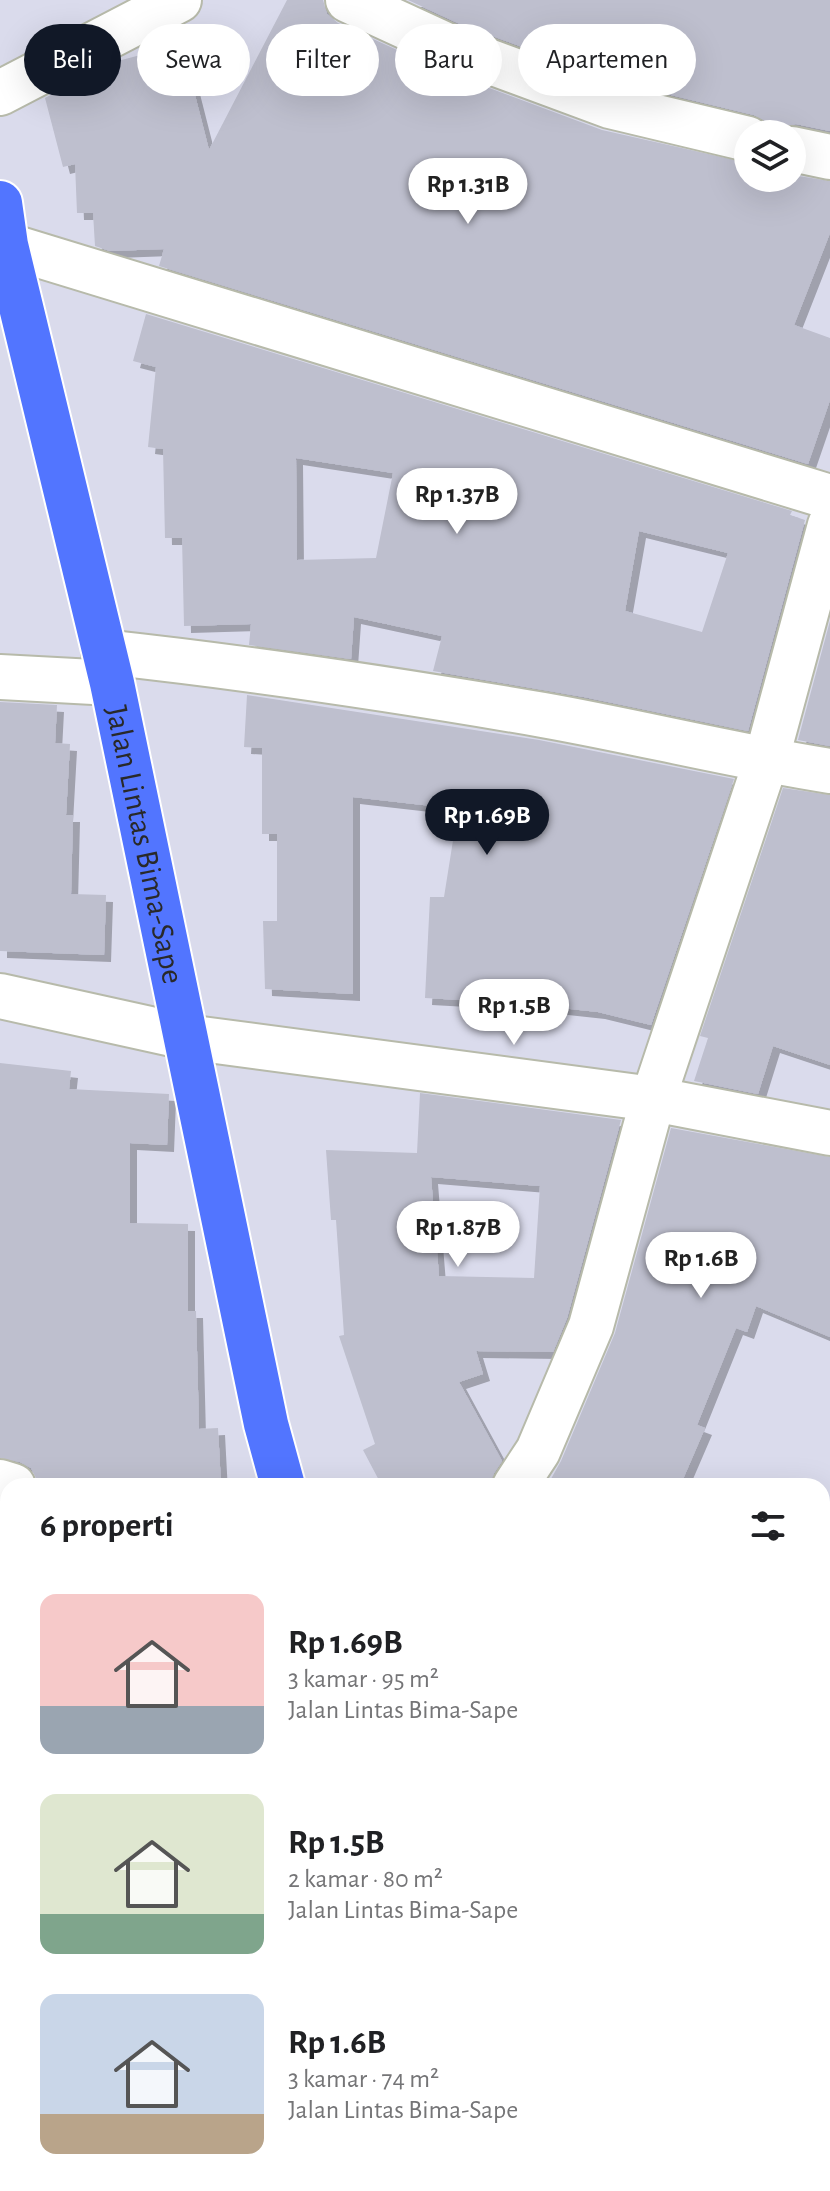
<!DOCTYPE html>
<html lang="id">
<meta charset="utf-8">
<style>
body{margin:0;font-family:"Alegreya Sans",sans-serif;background:#f2f2f2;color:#202124;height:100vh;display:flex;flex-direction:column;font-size:30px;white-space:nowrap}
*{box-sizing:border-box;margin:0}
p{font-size:26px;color:#757577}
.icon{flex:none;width:44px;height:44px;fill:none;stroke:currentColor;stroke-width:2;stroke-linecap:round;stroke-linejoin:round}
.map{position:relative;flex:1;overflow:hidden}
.details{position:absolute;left:0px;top:1478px;width:830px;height:714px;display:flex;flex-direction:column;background:#fff;border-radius:24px 24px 0 0;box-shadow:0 8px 32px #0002}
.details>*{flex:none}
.guide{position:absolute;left:24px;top:24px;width:782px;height:72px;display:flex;gap:16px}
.fabs{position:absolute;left:734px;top:120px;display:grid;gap:16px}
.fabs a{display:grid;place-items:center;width:72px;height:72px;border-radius:50%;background:#fff;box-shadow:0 8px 32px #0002;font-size:40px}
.price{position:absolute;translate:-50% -68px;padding:0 18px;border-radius:28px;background:#fff;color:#222;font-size:26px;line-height:52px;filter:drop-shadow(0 2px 4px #0008)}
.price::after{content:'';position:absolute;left:50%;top:48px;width:24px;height:18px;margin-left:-12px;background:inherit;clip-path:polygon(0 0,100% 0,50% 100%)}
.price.current{background:#111827;color:#fff}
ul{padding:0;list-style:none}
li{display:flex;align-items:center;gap:24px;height:200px;padding:0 40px}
li span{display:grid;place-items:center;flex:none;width:224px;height:160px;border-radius:16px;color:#555}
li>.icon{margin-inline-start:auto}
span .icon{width:96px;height:96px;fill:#fffc;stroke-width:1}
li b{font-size:34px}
h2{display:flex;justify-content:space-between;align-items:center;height:96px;padding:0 40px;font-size:34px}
.pill{padding:0 28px;border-radius:36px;background:#fff;box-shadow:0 8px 32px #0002;font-size:28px;line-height:72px}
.pill.current{background:#111827;color:#fff}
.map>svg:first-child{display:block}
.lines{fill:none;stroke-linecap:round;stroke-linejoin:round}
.river{stroke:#f4c067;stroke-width:92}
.building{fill:#bebfce;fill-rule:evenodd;filter:url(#shadow)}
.street-casing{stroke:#b7baaa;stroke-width:48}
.secondary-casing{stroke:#b7baaa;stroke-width:48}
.highway-casing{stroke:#fff;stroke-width:48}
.street{stroke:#fff;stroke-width:44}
.secondary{stroke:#fff;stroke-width:44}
.highway{stroke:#5275ff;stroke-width:44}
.labels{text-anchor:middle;stroke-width:7;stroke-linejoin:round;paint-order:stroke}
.street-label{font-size:32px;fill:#292929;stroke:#fff}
</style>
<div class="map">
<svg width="830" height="2191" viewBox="0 0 830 2191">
<defs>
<filter id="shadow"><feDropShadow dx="7" dy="7" stdDeviation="0" flood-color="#0004"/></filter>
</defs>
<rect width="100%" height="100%" fill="#dadbec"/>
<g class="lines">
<!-- river -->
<g class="river">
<path d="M0 1923 8 1928"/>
<path d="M340 2184 349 2191"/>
</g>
</g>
<!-- building -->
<g class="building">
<path d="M287 0H323L327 14 338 23 441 70 602 130 748 163V178H792V175L830 181V233L794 325 830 338V400L808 464 159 266 164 249 110 251 95 246 93 213H77L75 164 63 167 45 98 114 62 182 44 209 150Z"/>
<path d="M408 0H830V131L796 124 784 126 772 134 766 121 754 115 617 82 460 24Z"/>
<path d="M146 314 792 511 790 515 805 520 748 731 584 697 433 671 442 636 354 617 351 659 249 645 251 624 184 626 182 538H165L163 449 148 447 156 367 133 361ZM296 458 393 473 376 558 297 560ZM639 531 728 553 702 632 625 611Z"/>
<path d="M830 621V746L798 740Z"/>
<path d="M247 695 539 740 734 779 651 1025 598 1012 515 1003 425 998 430 897H444L458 809 353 797V994L265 989 263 921H277V834H262V748L244 747Z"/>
<path d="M0 702 57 705 55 743 70 744 66 815H73L71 894 106 895 104 955 0 951Z"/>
<path d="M783 788 830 795V1065L773 1046 758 1094 694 1081 708 1038 700 1036Z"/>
<path d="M0 1063 71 1071 69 1089 169 1094 167 1145 130 1143V1223L188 1224V1311H196L199 1429 218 1428 221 1485 37 1486V1480L31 1468 20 1462 0 1458Z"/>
<path d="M420 1093 621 1120 567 1318 553 1352 476 1351 483 1374 459 1382 502 1461 494 1473 490 1486H382L363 1450 375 1444 339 1336 344 1335 336 1220H331L326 1150 417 1153ZM431 1177 540 1186 534 1278 439 1276Z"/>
<path d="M671 1128 830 1157V1337L756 1306 747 1332 736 1328 697 1425 705 1428 680 1486H547L561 1461 615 1333Z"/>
</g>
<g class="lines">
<!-- street casing -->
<g class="street-casing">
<g id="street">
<path d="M348 0 450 47 610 106 748 139"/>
<path d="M0 93 179 0"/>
<path d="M792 149 830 157"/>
<path d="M6 245 830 497"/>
<path d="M104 652C251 668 398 690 543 715 639 732 734 756 830 771"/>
<path d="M0 677 112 683"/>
<path d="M186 1037 653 1099 830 1133"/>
<path d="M0 1482 13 1486"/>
<path d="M515 1486 538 1451 591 1326 653 1099 766 761 830 525"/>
<path d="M822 1805 830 1797"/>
</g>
</g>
<!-- secondary casing -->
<g class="secondary-casing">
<g id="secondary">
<path d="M0 996 186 1037"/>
<path d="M0 1831 8 1835"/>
</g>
</g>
<!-- highway casing -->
<g class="highway-casing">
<g id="highway">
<path id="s1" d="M0 203 6 245 112 683 266 1424 283 1486"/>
<path d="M716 2184 722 2191"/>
</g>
</g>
<!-- street -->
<use href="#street" class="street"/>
<!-- secondary -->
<use href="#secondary" class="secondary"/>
<!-- highway -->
<use href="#highway" class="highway"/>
</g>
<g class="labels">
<!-- street labels -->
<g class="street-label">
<text dy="11" stroke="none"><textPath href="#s1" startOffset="658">Jalan Lintas Bima-Sape</textPath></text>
</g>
</g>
</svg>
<div class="fabs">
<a><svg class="icon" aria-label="layers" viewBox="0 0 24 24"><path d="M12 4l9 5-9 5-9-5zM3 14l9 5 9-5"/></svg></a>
</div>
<b class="price" style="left:468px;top:226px">Rp 1.31B</b>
<b class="price" style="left:457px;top:536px">Rp 1.37B</b>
<b class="price current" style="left:487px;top:857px">Rp 1.69B</b>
<b class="price" style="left:514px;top:1047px">Rp 1.5B</b>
<b class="price" style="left:458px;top:1269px">Rp 1.87B</b>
<b class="price" style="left:701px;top:1300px">Rp 1.6B</b>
<div class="guide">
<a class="pill current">Beli</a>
<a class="pill">Sewa</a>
<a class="pill">Filter</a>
<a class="pill">Baru</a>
<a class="pill">Apartemen</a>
</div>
<section class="details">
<h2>6 properti<svg class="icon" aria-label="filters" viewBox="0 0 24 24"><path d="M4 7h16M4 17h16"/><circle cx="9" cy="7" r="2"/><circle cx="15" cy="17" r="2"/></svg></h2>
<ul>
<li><span style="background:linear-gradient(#f6c9c9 70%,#9aa5b1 0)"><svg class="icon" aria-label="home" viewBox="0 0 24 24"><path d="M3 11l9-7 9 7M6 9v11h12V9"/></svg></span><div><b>Rp 1.69B</b><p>3 kamar · 95 m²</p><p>Jalan Lintas Bima-Sape</p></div></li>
<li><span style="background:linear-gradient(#dfe7d0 75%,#7fa58c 0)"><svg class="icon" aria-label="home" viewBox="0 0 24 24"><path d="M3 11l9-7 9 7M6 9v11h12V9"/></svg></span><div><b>Rp 1.5B</b><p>2 kamar · 80 m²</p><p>Jalan Lintas Bima-Sape</p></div></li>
<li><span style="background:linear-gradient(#c9d6e8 75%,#b9a48a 0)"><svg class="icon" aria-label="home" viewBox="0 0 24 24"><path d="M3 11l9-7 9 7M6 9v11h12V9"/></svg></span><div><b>Rp 1.6B</b><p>3 kamar · 74 m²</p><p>Jalan Lintas Bima-Sape</p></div></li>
</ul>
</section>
</div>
